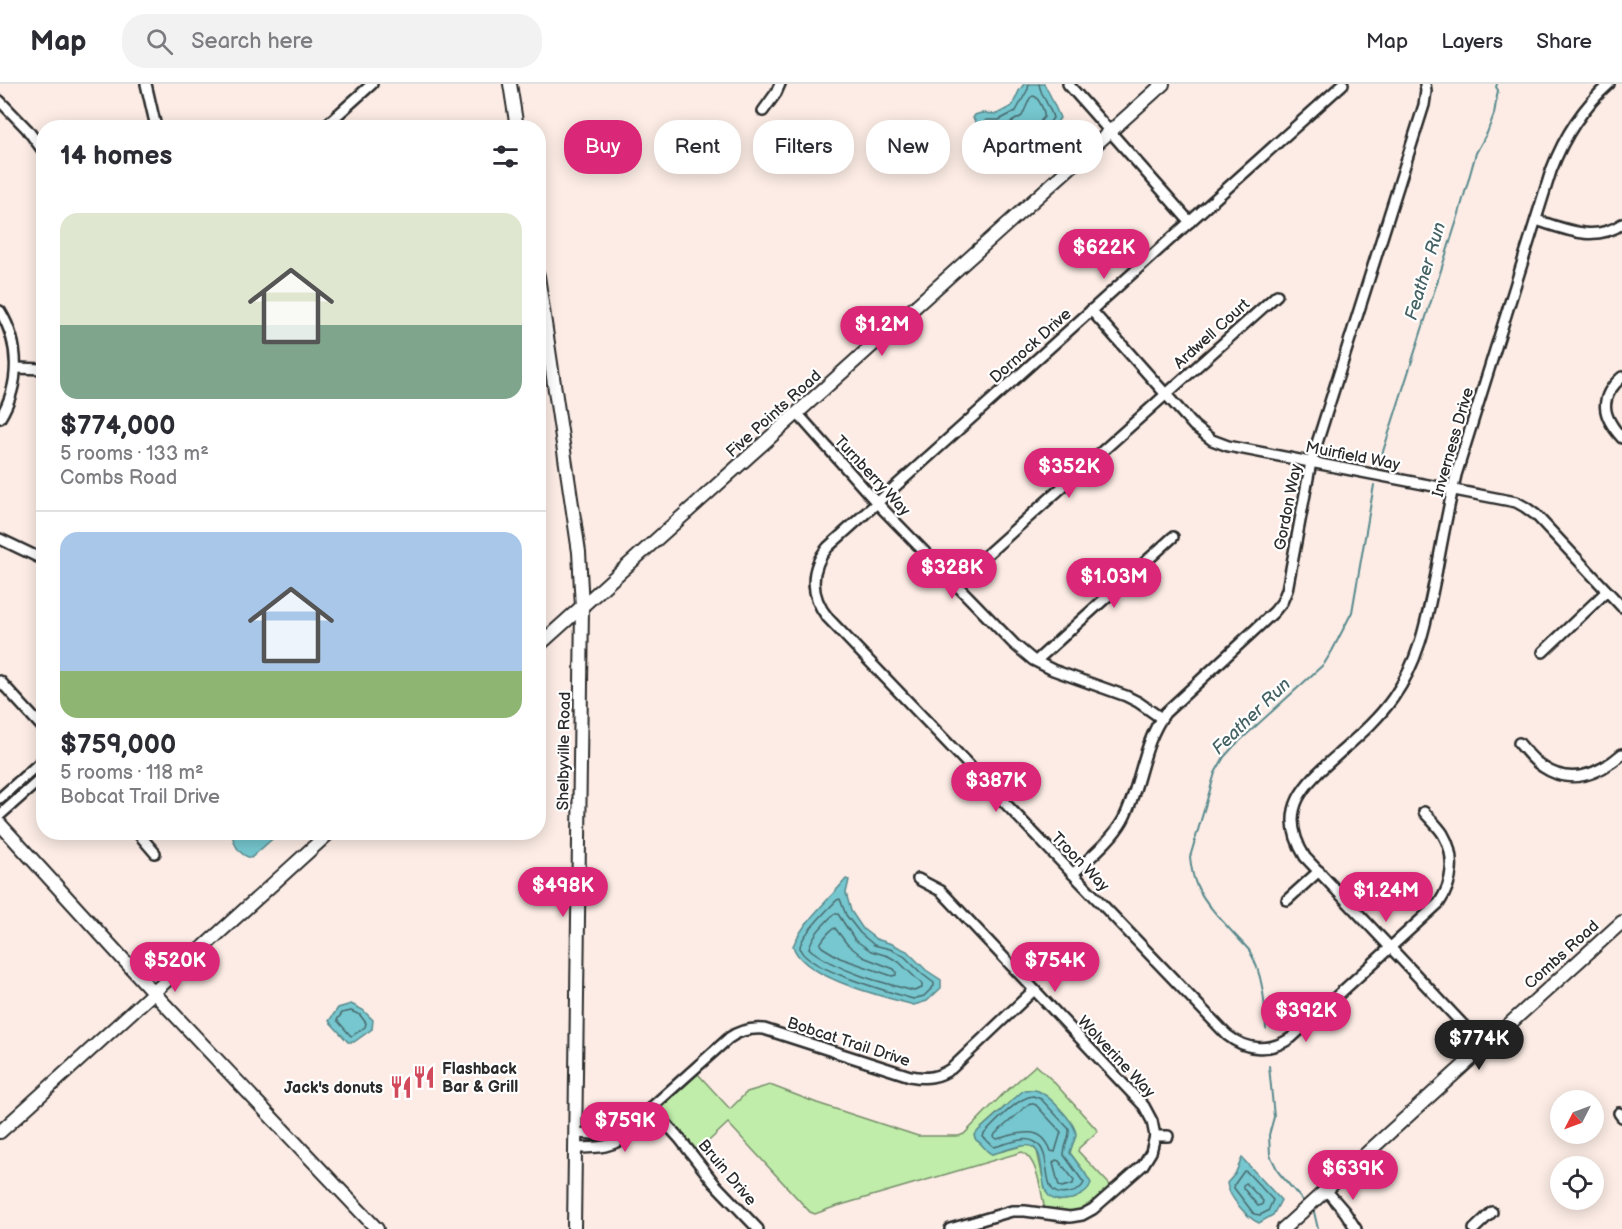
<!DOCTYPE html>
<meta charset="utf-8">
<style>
body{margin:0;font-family:"Balsamiq Sans",sans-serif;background:#f2f2f3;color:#2b2b33;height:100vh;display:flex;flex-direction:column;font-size:22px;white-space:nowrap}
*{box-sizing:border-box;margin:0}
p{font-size:20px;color:#7c7c81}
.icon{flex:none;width:33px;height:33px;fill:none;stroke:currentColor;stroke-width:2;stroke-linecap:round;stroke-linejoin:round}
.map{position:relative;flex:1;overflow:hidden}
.drawer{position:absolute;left:36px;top:36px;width:510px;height:720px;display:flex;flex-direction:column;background:#fff;border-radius:24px;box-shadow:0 3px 15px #0003}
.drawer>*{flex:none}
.guide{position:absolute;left:564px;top:36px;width:570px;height:54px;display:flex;gap:12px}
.needle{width:39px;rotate:228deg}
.fabs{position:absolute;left:1550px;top:1006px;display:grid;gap:12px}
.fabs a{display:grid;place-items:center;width:54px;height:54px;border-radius:50%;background:#fff;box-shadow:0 3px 15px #0003;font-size:30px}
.price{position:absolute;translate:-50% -51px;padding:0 14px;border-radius:21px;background:#db2777;color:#fff;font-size:20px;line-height:39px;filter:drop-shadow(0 2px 3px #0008)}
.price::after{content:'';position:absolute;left:50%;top:36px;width:18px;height:14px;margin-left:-9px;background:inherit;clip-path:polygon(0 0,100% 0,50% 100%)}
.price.on{background:#222;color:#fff}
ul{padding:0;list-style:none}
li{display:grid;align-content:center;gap:12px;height:318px;padding:0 24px}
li+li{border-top:2px solid #e1e1e2}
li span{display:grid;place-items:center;height:186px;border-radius:18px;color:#555}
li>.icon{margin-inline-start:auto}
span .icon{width:108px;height:108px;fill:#fffc;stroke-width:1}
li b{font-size:26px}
h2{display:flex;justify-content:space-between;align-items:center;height:72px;padding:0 24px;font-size:26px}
.tag{padding:0 21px;border-radius:24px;background:#fff;box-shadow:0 3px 15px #0003;font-size:21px;line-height:54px}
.tag.on{background:#db2777;color:#fff}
header{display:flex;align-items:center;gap:36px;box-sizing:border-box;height:84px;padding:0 30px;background:#fff;border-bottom:2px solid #e1e1e2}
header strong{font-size:28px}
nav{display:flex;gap:33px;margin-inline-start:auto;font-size:21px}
.search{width:420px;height:54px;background:#f2f2f3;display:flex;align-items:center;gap:15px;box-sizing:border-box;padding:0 21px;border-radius:24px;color:#7c7c81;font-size:22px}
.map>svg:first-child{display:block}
.green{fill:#c0edaa;stroke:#768c6a;stroke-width:1.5;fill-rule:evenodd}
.water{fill:#76c7cf;stroke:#58898d;stroke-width:1.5}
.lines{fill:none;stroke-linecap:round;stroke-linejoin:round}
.shore{stroke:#49696d;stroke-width:1.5}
.stream{stroke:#58898d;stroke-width:2}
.street-casing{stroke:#2b2b2b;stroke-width:14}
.secondary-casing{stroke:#2b2b2b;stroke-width:16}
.street{stroke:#fff;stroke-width:9}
.secondary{stroke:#fff;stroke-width:12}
.labels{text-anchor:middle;stroke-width:4.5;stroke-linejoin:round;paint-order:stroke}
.street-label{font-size:16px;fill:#2b2b2b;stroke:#fff}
.poi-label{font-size:16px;font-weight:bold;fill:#2b2b2b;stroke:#fff;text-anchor:start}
.water-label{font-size:18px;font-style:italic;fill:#456264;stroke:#fff}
</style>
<header>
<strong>Map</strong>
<div class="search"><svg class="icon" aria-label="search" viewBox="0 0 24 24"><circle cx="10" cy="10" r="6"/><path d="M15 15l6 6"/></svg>Search here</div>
<nav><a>Map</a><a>Layers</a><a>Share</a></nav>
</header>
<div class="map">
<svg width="1622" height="1145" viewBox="0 0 1622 1145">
<rect width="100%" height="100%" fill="#fcece5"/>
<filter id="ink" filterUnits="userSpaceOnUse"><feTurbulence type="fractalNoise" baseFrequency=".0167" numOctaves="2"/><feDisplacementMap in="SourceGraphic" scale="12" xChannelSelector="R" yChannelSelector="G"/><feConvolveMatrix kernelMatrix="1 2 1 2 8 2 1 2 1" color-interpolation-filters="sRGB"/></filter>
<g filter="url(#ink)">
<!-- green -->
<path class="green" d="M1036 981 1052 996 1098 1047 1079 1064 1078 1067 1112 1103C1086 1127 1081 1131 1045 1126 1041 1109 1038 1075 1022 1068L834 1123 815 1130 810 1128 728 1039 696 1069 662 1028V1023L698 990 730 1025 747 1008 770 1001 817 1019 918 1052H959L964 1050 1003 1010ZM1038 1007C1049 1013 1076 1038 1075 1050 1075 1056 1071 1063 1070 1069L1085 1089 1076 1114 1058 1117 1046 1108 1037 1067 1032 1062 1026 1061 992 1070C983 1066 980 1056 978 1047L1010 1018Z"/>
<!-- water -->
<g class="water">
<path d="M1024 0H1044L1050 11 1060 34C1029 81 1004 80 973 34L975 31 981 29 997 30 1012 22 1019 7Z"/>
<path d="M232 748H279V749L251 774C239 771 233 760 232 748Z"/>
<path d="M846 795 849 796 846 809 851 827 863 845 876 855 892 860 907 867 926 886 941 896V904L927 917 914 921C885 913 802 894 793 862 804 836 828 817 846 795Z"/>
<path d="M351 920 363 926 373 936 372 945 354 958H348L329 937 338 924Z"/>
<path d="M1024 1006C1029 1006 1034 1005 1038 1007 1049 1011 1076 1039 1076 1051 1075 1056 1071 1063 1070 1069L1085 1089 1091 1099C1088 1106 1086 1109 1079 1112 1075 1115 1070 1115 1065 1116 1032 1121 1050 1074 1033 1063 1025 1058 1001 1068 992 1070 986 1068 983 1060 976 1056L974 1052 978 1047Z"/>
<path d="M1242 1074 1281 1116 1273 1131 1259 1139C1247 1134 1228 1112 1227 1099L1235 1090Z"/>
</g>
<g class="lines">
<!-- shore -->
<g class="shore">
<path d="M1029 0 1028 5 1016 27 999 36H986L984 38 985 41C1002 58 1016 74 1037 52 1042 46 1048 41 1053 34 1050 22 1041 12 1039 0"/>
<path d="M1033 12 1036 13C1040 18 1045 27 1044 33 1031 49 1021 65 1001 47V44L1022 32 1030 14Z"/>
<path d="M840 815 846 831 860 849 874 861 890 865 904 872 922 890 934 899V902L924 912 913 915C894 909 802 884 800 864 799 853 829 824 837 816Z"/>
<path d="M834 830H838L855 856 871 867 888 872 899 878 922 900V904L914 907C879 898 841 888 812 867L809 864C813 850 824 840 834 830Z"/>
<path d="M835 844 847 860 863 873 894 885 896 888V891L892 892 840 874 822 863 820 860C824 854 829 846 835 844Z"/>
<path d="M351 927 360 931 366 939 365 943 352 952 350 951 337 936 342 929Z"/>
<path d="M1033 1012 1041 1015 1069 1045C1070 1054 1064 1061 1064 1071L1084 1099C1081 1105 1076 1108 1069 1109 1036 1116 1056 1070 1035 1058 1024 1051 1005 1061 994 1063L983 1053 984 1050C995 1039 1018 1013 1033 1012Z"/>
<path d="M1030 1019 1036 1021 1061 1048 1055 1068 1051 1067C1041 1040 1020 1049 997 1055L994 1053 995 1050Z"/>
<path d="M1056 1076 1059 1077 1074 1096 1073 1100 1062 1103 1059 1102 1053 1079Z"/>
<path d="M1244 1087 1247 1088 1273 1116 1268 1127 1260 1131 1254 1130 1234 1104V1101Z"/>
<path d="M1246 1099 1263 1117 1262 1121 1258 1122 1243 1104V1101Z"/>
</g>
<!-- stream -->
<g class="stream">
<path d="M1378 383 1458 133 1476 69 1487 49 1494 30 1498 6 1496 3 1497 0"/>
<path d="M1266 945C1265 918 1263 890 1249 866 1232 847 1206 823 1196 800 1192 791 1191 782 1190 773L1215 689 1224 673 1234 662 1324 580 1332 567 1352 528 1374 401"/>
<path d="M1269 982 1274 1033 1269 1051 1270 1071 1279 1089 1305 1119"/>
<path d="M1311 1125 1314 1128 1318 1145"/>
</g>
<!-- street casing -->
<g class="street-casing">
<g id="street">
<path d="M146 0 156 43"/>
<path d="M1068 0 1190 138"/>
<path d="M1343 0 828 463C809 485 810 512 828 534L1227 951C1247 967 1270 968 1291 954L1439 819C1453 799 1456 772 1443 750 1438 742 1430 735 1424 728"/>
<path d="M0 17 27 45 44 68"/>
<path d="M763 27 776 9 780 0"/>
<path d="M323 44 372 0"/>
<path d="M1536 136C1565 145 1594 159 1622 140"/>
<path d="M1091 226 1194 342 1212 356 1228 362 1516 418 1525 423 1536 431 1622 523"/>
<path d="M0 227C20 260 21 300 0 334"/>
<path d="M16 284 44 285"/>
<path d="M1622 293C1598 314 1602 332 1622 354"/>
<path d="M797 329 877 419 1014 560 1033 576 1053 586 1126 612 1138 618 1161 634"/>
<path d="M0 455 44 476"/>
<path d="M955 499 1277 211"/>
<path d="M1543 568 1607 507"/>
<path d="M1036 577 1173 453"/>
<path d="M0 597 44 645"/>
<path d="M1519 659C1526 667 1533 677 1543 683 1571 702 1599 690 1622 670"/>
<path d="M0 714 44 675"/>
<path d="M0 731 44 692"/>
<path d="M137 748 155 769"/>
<path d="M1073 790C1090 773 1111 757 1123 736 1141 702 1142 660 1165 629L1274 528 1282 518 1287 506 1311 378 1424 21 1426 7 1425 0"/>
<path d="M918 795 941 807 1144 1022 1152 1037 1155 1052 1151 1068 1143 1081 1093 1125 1082 1131 1070 1133 1025 1127H1012L950 1145"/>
<path d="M1287 816 1319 787"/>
<path d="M1484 963 1305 773C1274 723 1308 697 1343 666 1361 650 1379 634 1393 614 1420 576 1427 534 1436 490 1442 457 1448 424 1456 391L1551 87C1563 55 1582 24 1609 0"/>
<path d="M652 1024 680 1055 714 1099 758 1145"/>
<path d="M1619 1029 1622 1033"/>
<path d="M575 1049 614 1051 626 1046 729 954C740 946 751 944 764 945L910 992C926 995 938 994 952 984L1034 906"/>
<path d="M1155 1052H1168"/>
<path d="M575 1064C596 1064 616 1064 630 1048"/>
<path d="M1326 1106 1345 1128 1356 1145"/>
<path d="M1474 1145 1492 1128"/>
</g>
</g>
<!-- secondary casing -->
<g class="secondary-casing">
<g id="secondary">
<path d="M510 0 517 44"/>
<path d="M538 192 579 468 582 523 574 1145"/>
<path d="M538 562 1163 0"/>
<path d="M0 740 154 909 377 1145"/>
<path d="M0 1048 330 748"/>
<path d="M1283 1145 1622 838"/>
</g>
</g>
<!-- street -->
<use href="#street" class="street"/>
<!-- secondary -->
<use href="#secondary" class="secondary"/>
</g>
</g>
<!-- icons -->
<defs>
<g id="restaurant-bare" transform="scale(1.8)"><path d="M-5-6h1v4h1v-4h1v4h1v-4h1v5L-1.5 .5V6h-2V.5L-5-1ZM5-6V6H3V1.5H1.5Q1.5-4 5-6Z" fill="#d1495b" stroke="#fff" stroke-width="2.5" paint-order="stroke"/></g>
</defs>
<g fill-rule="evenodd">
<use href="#restaurant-bare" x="424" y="993"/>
<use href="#restaurant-bare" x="401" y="1003"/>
</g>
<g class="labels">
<!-- street labels -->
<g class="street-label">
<text transform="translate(1211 249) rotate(-42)" y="6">Ardwell Court</text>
<text transform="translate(1030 261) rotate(-42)" y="6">Dornock Drive</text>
<text transform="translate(773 329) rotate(-42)" y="6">Five Points Road</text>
<text transform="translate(1452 358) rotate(-74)" y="6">Inverness Drive</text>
<text transform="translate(1353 371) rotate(11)" y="6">Muirfield Way</text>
<text transform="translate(873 391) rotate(47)" y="6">Turnberry Way</text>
<text transform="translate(1287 423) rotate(-79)" y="6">Gordon Way</text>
<text transform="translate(563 667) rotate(-89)" y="6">Shelbyville Road</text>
<text transform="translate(1081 777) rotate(46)" y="6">Troon Way</text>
<text transform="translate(1561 870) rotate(-42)" y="6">Combs Road</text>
<text transform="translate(849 957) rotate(18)" y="6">Bobcat Trail Drive</text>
<text transform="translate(1117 972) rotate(47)" y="6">Wolverine Way</text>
<text transform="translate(728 1088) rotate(50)" y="6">Bruin Drive</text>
</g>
<!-- poi labels -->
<g class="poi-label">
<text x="442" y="990">Flashback<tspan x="442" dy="18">Bar &amp; Grill</tspan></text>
<text x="383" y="1009" text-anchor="end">Jack's donuts</text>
</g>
<!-- water labels -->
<g class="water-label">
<text transform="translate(1425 187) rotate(-73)" y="6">Feather Run</text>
<text transform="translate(1251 632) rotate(-44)" y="6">Feather Run</text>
</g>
</g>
</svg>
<div class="fabs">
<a><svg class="needle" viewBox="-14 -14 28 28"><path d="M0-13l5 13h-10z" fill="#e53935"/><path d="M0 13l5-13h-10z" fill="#7c7c81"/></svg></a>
<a><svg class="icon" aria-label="locate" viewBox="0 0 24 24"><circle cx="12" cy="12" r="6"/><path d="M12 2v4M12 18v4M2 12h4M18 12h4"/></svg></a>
</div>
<b class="price" style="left:1104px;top:196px">$622K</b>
<b class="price" style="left:882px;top:273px">$1.2M</b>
<b class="price" style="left:1069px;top:415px">$352K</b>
<b class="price" style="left:952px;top:516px">$328K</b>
<b class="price" style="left:1114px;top:525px">$1.03M</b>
<b class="price" style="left:996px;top:729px">$387K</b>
<b class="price" style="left:563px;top:834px">$498K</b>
<b class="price" style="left:1386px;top:839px">$1.24M</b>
<b class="price" style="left:175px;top:909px">$520K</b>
<b class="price" style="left:1055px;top:909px">$754K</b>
<b class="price" style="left:1306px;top:959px">$392K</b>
<b class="price on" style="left:1479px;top:987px">$774K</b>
<b class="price" style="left:625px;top:1069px">$759K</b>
<b class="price" style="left:1353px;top:1117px">$639K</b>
<div class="guide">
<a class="tag on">Buy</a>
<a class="tag">Rent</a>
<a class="tag">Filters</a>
<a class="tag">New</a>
<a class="tag">Apartment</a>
</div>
<section class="drawer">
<h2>14 homes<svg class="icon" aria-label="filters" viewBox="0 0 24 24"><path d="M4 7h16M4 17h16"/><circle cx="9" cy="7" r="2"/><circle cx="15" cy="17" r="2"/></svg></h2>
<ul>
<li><span style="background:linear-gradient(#dfe7d0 60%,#7fa58c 0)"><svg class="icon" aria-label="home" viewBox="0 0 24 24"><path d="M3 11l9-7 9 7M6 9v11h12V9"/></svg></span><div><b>$774,000</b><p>5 rooms · 133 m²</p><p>Combs Road</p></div></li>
<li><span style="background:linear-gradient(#a9c7e8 75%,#8fb573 0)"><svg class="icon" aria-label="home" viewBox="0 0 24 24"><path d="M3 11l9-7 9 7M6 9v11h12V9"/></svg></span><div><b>$759,000</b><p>5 rooms · 118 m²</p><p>Bobcat Trail Drive</p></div></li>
</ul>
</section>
</div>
